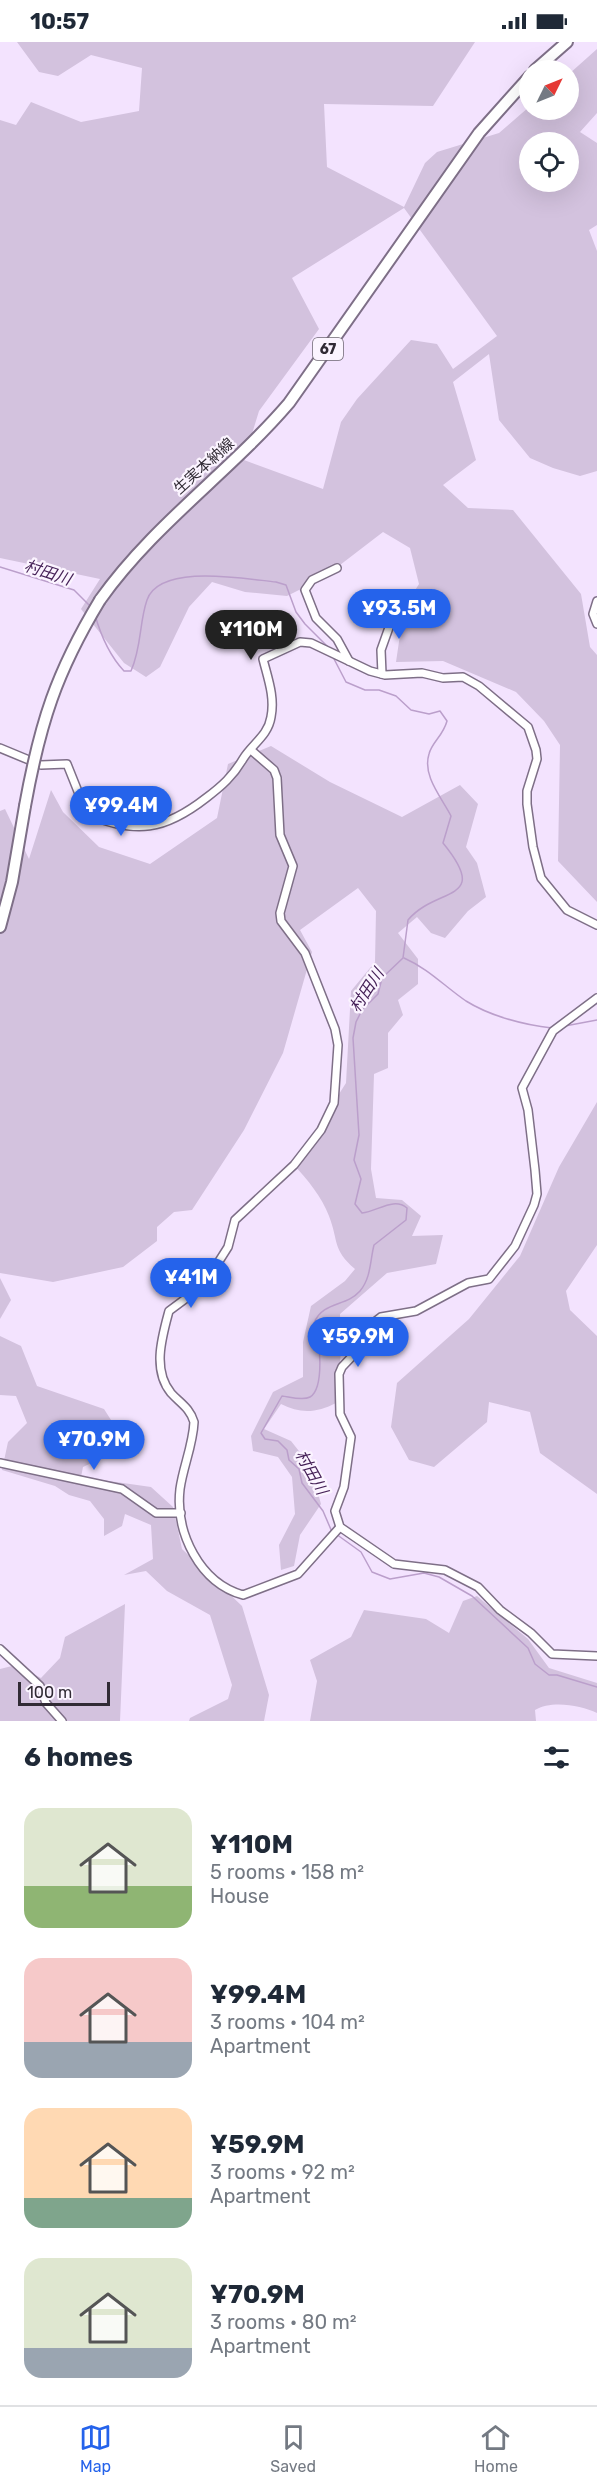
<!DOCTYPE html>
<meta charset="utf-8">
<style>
body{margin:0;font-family:Rubik,"Noto Sans JP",sans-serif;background:#f6f6f7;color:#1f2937;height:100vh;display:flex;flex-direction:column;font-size:22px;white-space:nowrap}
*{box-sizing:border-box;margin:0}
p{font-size:20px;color:#747a83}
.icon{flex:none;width:33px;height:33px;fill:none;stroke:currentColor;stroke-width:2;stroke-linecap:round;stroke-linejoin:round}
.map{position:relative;height:1679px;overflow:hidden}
.drawer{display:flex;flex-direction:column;background:#fff;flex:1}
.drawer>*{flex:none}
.needle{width:39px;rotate:47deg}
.fabs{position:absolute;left:519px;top:18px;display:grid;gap:12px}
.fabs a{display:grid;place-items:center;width:60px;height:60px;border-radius:50%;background:#fff;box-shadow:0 6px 24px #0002;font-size:30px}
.scale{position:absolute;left:18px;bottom:15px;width:92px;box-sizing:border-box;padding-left:6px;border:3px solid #312b35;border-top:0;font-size:16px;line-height:21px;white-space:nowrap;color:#312b35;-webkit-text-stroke:4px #fbf4ff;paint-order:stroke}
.price{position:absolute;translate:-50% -51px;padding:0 14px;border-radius:21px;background:#2563eb;color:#fff;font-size:20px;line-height:39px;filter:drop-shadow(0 2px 3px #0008)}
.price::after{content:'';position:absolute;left:50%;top:36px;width:18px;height:14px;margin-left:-9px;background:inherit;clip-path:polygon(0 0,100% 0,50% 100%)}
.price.selected{background:#222;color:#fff}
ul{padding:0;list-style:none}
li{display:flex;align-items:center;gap:18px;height:150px;padding:0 24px}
li span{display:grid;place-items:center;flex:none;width:168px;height:120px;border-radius:18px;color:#555}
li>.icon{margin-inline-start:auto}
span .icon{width:72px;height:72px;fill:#fffc;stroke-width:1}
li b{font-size:26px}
h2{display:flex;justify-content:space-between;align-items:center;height:72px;padding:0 24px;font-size:26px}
.status{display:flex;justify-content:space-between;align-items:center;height:42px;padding:0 30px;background:#fff;direction:ltr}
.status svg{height:16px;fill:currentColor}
.menu{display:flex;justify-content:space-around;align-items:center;height:84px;border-top:2px solid #e0e1e3;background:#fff;font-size:16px;color:#747a83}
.menu a{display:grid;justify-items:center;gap:3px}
.menu .selected{color:#2563eb}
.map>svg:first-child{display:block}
.green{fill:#d3c2de;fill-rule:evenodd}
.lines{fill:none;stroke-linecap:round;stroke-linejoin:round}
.stream{stroke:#bb9fcb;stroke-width:1.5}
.minor-casing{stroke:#7e6f87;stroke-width:10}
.primary-casing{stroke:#7e6f87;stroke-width:14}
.minor{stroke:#fff;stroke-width:7}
.primary{stroke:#fff;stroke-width:10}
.primary-bridge-casing{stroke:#7e6f87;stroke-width:14;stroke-linecap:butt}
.primary-bridge{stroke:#fff;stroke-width:10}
.labels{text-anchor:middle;stroke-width:4.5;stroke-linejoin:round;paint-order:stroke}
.shield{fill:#fbf4ff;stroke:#6e6772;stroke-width:1.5}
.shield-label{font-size:14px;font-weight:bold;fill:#312b35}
.street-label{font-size:15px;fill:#312b35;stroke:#fbf4ff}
.water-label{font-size:16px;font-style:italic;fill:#462258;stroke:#fbf4ff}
</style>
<div class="status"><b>10:57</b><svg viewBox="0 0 49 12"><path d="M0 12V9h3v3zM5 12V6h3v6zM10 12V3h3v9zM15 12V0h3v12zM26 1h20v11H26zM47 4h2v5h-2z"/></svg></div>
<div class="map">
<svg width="597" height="1679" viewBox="0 0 597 1679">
<rect width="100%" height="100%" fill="#f3e3fe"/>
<!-- green -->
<g class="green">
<path d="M17 0H475L433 64 324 62 327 125 404 165 425 121 437 110 499 91 529 65 530 68H568L569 32 597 7V71L580 90 597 101V183L589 188 597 209V429L580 434 553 426 530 416 499 378 489 312 453 340 476 418 443 443 468 466 513 468 581 552 590 605 597 613V860L558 819 560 703 544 679 516 650 443 619 396 620 404 566 419 542 410 506 383 490 340 523 332 524 313 541 287 554 245 550 212 540 189 565 160 625 146 635 124 621 81 567 100 537 0 516V78L16 83 31 60 81 80 139 69 142 26 91 13 58 34 39 30ZM530 100H568V140H530ZM404 166 497 294 453 327 437 302 411 298 357 357 341 380 323 447 244 418 259 369 319 287 292 236Z"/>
<path d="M271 704 330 740 402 775 460 743 478 762 466 805 477 821 486 855 468 869 445 896 431 891 417 875 398 891 418 917V942L398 958 403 973 388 991V1026L374 1032 371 1127 376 1156 402 1158 421 1174 412 1194 443 1193 436 1222 387 1231 340 1272 341 1310 336 1361C317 1371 300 1372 281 1362L264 1387 291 1399 310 1423 321 1462 300 1493 294 1524 281 1528 279 1503 295 1472 292 1435 278 1415 253 1409 251 1394 273 1350 303 1335V1300L311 1264 345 1239 355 1227C332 1207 339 1200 329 1174 322 1155 307 1137 294 1123L346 1041 351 949 375 920 376 869 358 846 300 888 312 910 283 1011 244 1088 192 1168 174 1170 157 1185V1199L123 1225 53 1240 0 1231V769L5 767 29 817 51 748 63 770 99 805 150 822 217 776 228 722Z"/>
<path d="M597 1060V1203L566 1249 570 1268 597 1294V1452L540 1411 530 1370 489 1360 487 1380 434 1425 409 1418 391 1385 397 1341 469 1277 520 1214 559 1125Z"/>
<path d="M0 1236 11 1258 0 1277Z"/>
<path d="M0 1294 21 1304 37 1344 104 1367 111 1378 115 1410 83 1425 81 1435 151 1445 173 1465 182 1507 242 1564 269 1653 264 1679H189L190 1676 228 1657 232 1643 210 1573 167 1549 146 1529 124 1533 153 1517 151 1483 125 1472 122 1484 104 1494V1477L90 1459 69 1453 55 1444 2 1428 8 1400 27 1381 16 1354 0 1353Z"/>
<path d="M477 1554 528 1597 549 1626 597 1641V1671C581 1663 551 1658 535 1668L536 1679H310L317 1639 310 1618 351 1595 364 1568 426 1577 449 1591 463 1559Z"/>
<path d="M125 1562 120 1679H0V1627L16 1623 41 1636 60 1616 65 1595Z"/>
</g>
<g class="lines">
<!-- stream -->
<g class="stream">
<path d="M0 525 74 548 90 564"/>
<path d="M95 573C101 594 109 613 124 629H131C142 604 139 581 147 558 160 521 245 537 276 540L286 543 296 570 305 582 330 607"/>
<path d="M404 916C429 927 444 944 466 959 490 974 524 983 552 986"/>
<path d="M565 984 597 978"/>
<path d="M332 1490 323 1469 302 1441 299 1427 289 1418 287 1408 278 1399 265 1397 261 1391 282 1354C290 1355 303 1359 310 1355 325 1346 320 1295 314 1281 323 1259 346 1265 360 1249 371 1236 370 1219 374 1203L406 1178 407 1166C394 1155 378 1169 362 1171L355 1162 361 1137 354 1118 359 1093 353 996 356 980 362 968 378 952 382 936 403 916 408 878C436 844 492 861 443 801L451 774C442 756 422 734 429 712 432 700 443 694 447 679L440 669 429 672 411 668 396 654 379 648H365L346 640 333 615"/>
<path d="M336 1492 361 1510 372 1530 390 1537 424 1531 439 1535 472 1554 528 1606 535 1622 549 1633H557L597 1645"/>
</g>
<!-- minor casing -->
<g class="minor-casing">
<g id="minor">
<path d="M337 526 312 538 305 548 316 576 337 597 349 619"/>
<path d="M597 559 593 572 597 582"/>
<path d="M382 632 381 608 397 563"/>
<path d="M0 706 41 723 67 722 87 772C136 793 165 788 206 756 222 744 233 734 243 717 252 702 268 694 271 675 275 655 268 637 263 617L300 600 311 601 370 629 385 633 422 631 443 636 463 635 479 644 528 685 536 708 537 717 527 749V762L533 805 541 836 567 868 597 883"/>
<path d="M251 708 274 728 277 736 280 793 293 824 280 871 281 879 305 911 335 987 338 1003 334 1061 321 1088 294 1123 235 1178 228 1205 204 1243 169 1269C162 1295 152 1328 171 1351 180 1361 190 1366 194 1380 193 1403 183 1425 180 1447 175 1491 200 1541 243 1553L298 1532 340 1485"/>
<path d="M597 956 553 989 522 1046 528 1068 535 1128 537 1152 534 1163 515 1204 489 1237 468 1241 416 1269 381 1275 367 1286 362 1304 342 1325 339 1332 340 1372 351 1395 344 1445 335 1469 340 1485 394 1522 445 1528 478 1545 500 1568 531 1591 552 1612 597 1614"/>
<path d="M0 1421 122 1447 156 1471H181"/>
<path d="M0 1607 40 1644 46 1661 62 1679"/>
</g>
</g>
<!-- primary casing -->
<g class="primary-casing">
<g id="primary">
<path d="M535 28 567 0"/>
<path d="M100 558C154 482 230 430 289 361L479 91 530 34"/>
<path d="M0 885 12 840 25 764"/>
</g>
</g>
<!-- minor -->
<use href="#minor" class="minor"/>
<!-- primary -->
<use href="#primary" class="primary"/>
<!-- primary-bridge casing -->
<g class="primary-bridge-casing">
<path id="primary-bridge" d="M25 764C40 681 56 631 100 558"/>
</g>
<!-- primary-bridge -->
<use href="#primary-bridge" class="primary-bridge"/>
</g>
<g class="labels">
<!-- shield labels -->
<rect class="shield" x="313" y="296" width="30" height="22" rx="4.5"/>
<g class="shield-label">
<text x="328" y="312">67</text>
</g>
<!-- street labels -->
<g class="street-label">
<text transform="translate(204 424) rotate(-42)" y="5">生実本納線</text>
</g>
<!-- water labels -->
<g class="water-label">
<text transform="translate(48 530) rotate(18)" y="6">村田川</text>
<text transform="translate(366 948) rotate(-57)" y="6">村田川</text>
<text transform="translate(312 1430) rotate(61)" y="6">村田川</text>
</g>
</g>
</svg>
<div class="fabs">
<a><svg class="needle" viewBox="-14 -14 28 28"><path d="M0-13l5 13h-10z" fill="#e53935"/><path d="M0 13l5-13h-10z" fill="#747a83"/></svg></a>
<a><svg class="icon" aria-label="locate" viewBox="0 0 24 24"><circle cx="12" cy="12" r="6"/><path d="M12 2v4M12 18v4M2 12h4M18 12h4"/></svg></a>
</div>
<div class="scale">100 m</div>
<b class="price" style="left:399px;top:598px">¥93.5M</b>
<b class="price selected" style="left:251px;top:619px">¥110M</b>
<b class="price" style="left:121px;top:795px">¥99.4M</b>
<b class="price" style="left:191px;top:1267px">¥41M</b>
<b class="price" style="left:358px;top:1326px">¥59.9M</b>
<b class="price" style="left:94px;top:1429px">¥70.9M</b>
</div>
<section class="drawer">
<h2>6 homes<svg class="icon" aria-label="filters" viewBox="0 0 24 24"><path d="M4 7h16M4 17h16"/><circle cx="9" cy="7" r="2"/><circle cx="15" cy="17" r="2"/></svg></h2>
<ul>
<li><span style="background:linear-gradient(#dfe7d0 65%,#8fb573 0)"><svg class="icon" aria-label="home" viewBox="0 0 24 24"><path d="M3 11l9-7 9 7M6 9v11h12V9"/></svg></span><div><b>¥110M</b><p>5 rooms · 158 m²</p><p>House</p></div></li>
<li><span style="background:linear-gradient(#f6c9c9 70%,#9aa5b1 0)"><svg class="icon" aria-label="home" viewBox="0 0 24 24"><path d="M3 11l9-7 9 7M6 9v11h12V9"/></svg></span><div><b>¥99.4M</b><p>3 rooms · 104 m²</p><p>Apartment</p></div></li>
<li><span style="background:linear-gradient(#ffd9b3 75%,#7fa58c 0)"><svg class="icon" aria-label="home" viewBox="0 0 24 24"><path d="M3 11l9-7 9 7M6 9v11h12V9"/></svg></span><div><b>¥59.9M</b><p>3 rooms · 92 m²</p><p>Apartment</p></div></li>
<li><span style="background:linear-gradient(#dfe7d0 75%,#9aa5b1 0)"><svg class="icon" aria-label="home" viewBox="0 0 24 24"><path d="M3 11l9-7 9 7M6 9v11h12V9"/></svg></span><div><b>¥70.9M</b><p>3 rooms · 80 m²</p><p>Apartment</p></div></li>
</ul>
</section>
<nav class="menu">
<a class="selected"><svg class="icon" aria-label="map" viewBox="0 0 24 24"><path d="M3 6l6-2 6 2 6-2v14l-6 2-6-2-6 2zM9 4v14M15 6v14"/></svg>Map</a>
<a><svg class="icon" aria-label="saved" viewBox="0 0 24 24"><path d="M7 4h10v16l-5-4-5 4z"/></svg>Saved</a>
<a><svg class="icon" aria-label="home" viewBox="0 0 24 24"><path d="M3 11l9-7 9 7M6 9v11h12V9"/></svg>Home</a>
</nav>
